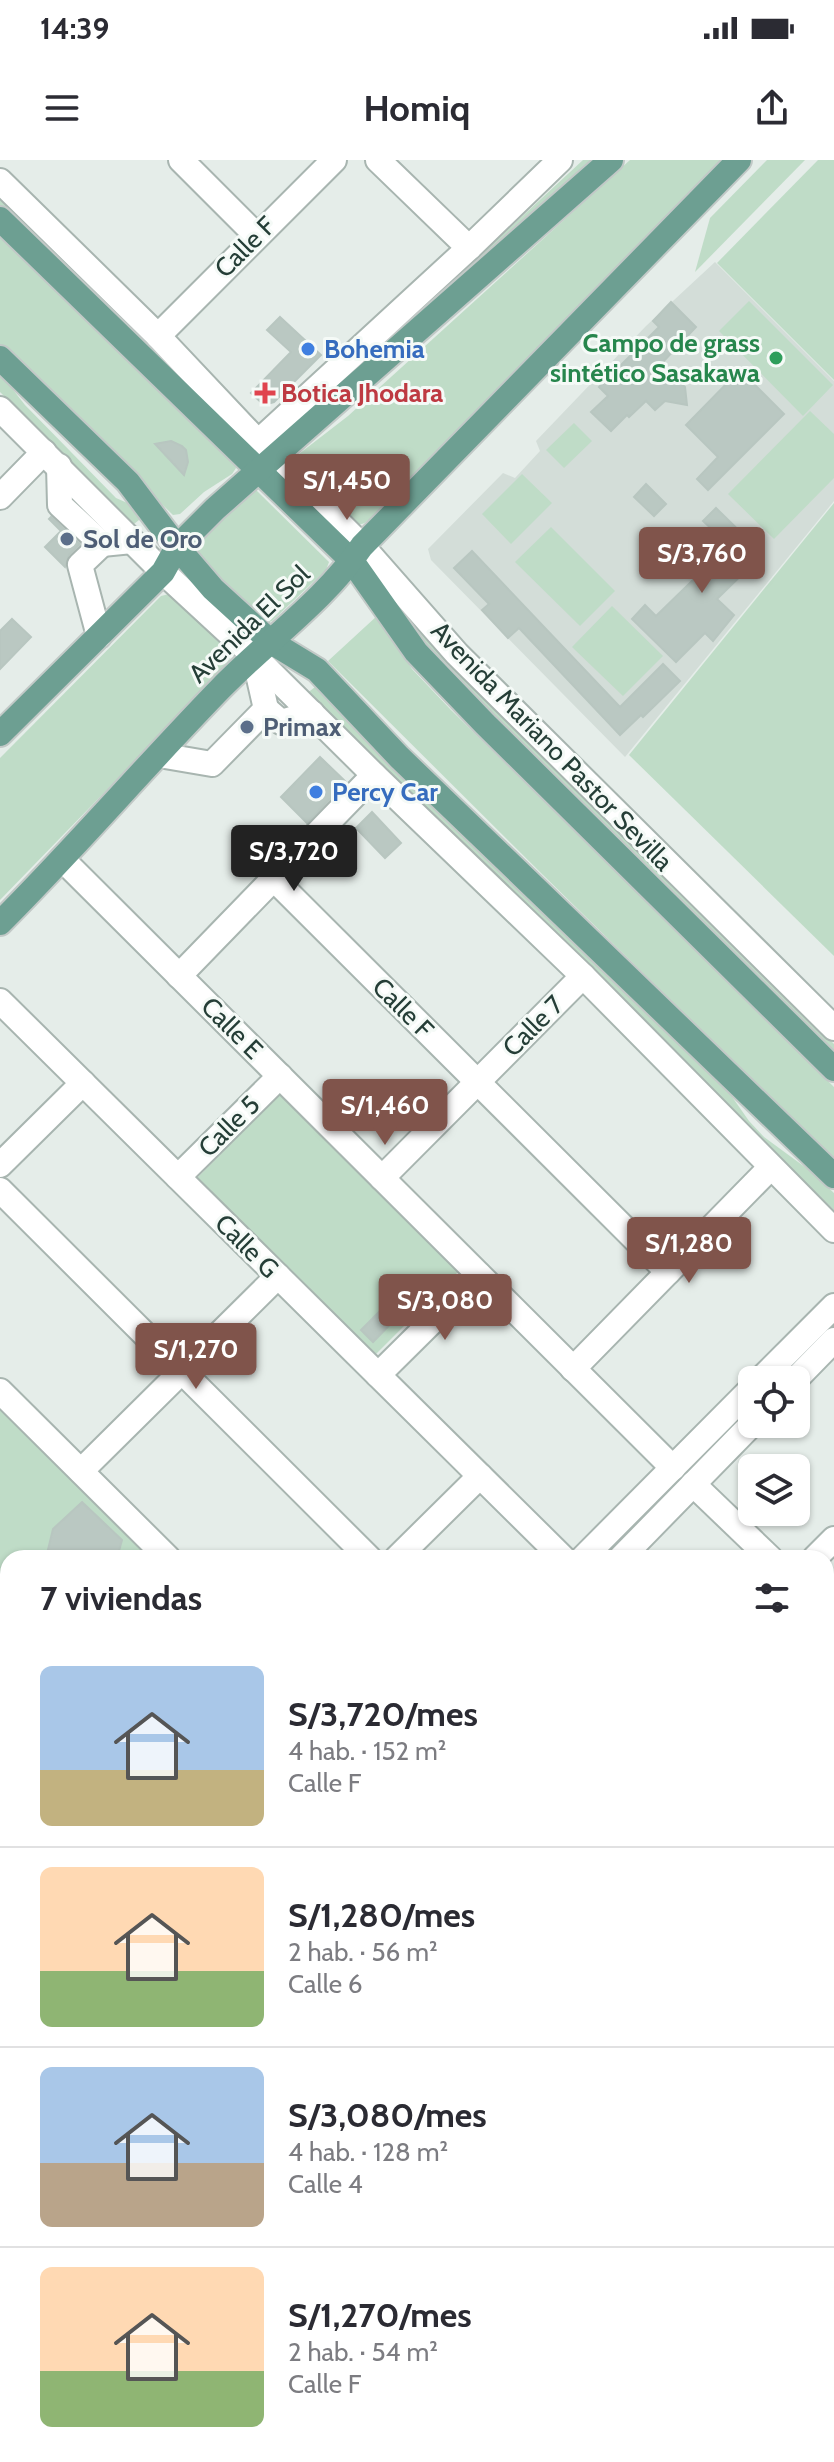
<!DOCTYPE html>
<html lang="es">
<meta charset="utf-8">
<style>
body{margin:0;font-family:Cabin,sans-serif;background:#f7f7f7;color:#2b2b33;height:100vh;display:flex;flex-direction:column;font-size:30px;white-space:nowrap}
*{box-sizing:border-box;margin:0}
p{font-size:26px;color:#7c7c81}
.icon{flex:none;width:44px;height:44px;fill:none;stroke:currentColor;stroke-width:2;stroke-linecap:round;stroke-linejoin:round}
.map{position:relative;flex:1;overflow:hidden}
.sheet{position:absolute;left:0px;top:1390px;width:834px;height:912px;display:flex;flex-direction:column;background:#fff;border-radius:24px 24px 0 0;box-shadow:0 2px 6px #0004}
.sheet>*{flex:none}
.fabs{position:absolute;left:738px;top:1206px;display:grid;gap:16px}
.fabs a{display:grid;place-items:center;width:72px;height:72px;border-radius:12px;background:#fff;box-shadow:0 2px 6px #0004;font-size:40px}
.price{position:absolute;translate:-50% -68px;padding:0 18px;border-radius:8px;background:#80544b;color:#fff;font-size:26px;line-height:52px;filter:drop-shadow(0 2px 4px #0008)}
.price::after{content:'';position:absolute;left:50%;top:48px;width:24px;height:18px;margin-left:-12px;background:inherit;clip-path:polygon(0 0,100% 0,50% 100%)}
.price.active{background:#222;color:#fff}
ul{padding:0;list-style:none}
li{display:flex;align-items:center;gap:24px;height:200px;padding:0 40px}
li+li{border-top:2px solid #e1e1e2}
li span{display:grid;place-items:center;flex:none;width:224px;height:160px;border-radius:12px;color:#555}
li>.icon{margin-inline-start:auto}
span .icon{width:96px;height:96px;fill:#fffc;stroke-width:1}
li b{font-size:34px}
h2{display:flex;justify-content:space-between;align-items:center;height:96px;padding:0 40px;font-size:34px}
.status{display:flex;justify-content:space-between;align-items:center;height:56px;padding:0 40px;background:#fff;direction:ltr}
.status svg{height:22px;fill:currentColor}
header{display:flex;justify-content:space-between;align-items:center;height:104px;padding:0 40px;background:#fff;font-size:36px;font-weight:800}
.map>svg:first-child{display:block}
.built{fill:#d3ddd8}
.green{fill:#bfdcc7}
.building{fill:#bac8c2;stroke:#b8c6c0;stroke-width:2}
.lines{fill:none;stroke-linecap:round;stroke-linejoin:round}
.minor-casing{stroke:#a8b5b0;stroke-width:28}
.major-casing{stroke:#c2c9c7;stroke-width:28}
.minor{stroke:#fff;stroke-width:24}
.major{stroke:#6d9f92;stroke-width:24}
.shop-dot{fill:#3f7fe0;stroke:#f5faf7;stroke-width:3}
.leisure-dot{fill:#2e9e5b;stroke:#f5faf7;stroke-width:3}
.health-dot{fill:#e0444e;stroke:#f5faf7;stroke-width:3}
.service-dot{fill:#5c6f8a;stroke:#f5faf7;stroke-width:3}
.labels{text-anchor:middle;stroke-width:6;stroke-linejoin:round;paint-order:stroke}
.street-label{font-size:26px;fill:#253e37;stroke:#f5faf7}
.leisure-label{font-size:26px;font-weight:bold;fill:#27864d;stroke:#f5faf7;text-anchor:end}
.shop-label{font-size:26px;font-weight:bold;fill:#366cbe;stroke:#f5faf7;text-anchor:start}
.health-label{font-size:26px;font-weight:bold;fill:#be3a42;stroke:#f5faf7;text-anchor:start}
.service-label{font-size:26px;font-weight:bold;fill:#4e5e75;stroke:#f5faf7;text-anchor:start}
</style>
<div class="status"><b>14:39</b><svg viewBox="0 0 49 12"><path d="M0 12V9h3v3zM5 12V6h3v6zM10 12V3h3v9zM15 12V0h3v12zM26 1h20v11H26zM47 4h2v5h-2z"/></svg></div>
<header><svg class="icon" aria-label="menu" viewBox="0 0 24 24"><path d="M4 6h16M4 12h16M4 18h16"/></svg>Homiq<svg class="icon" aria-label="share" viewBox="0 0 24 24"><path d="M12 15V3M7 8l5-5 5 5M5 13v7h14v-7"/></svg></header>
<div class="map">
<svg width="834" height="2302" viewBox="0 0 834 2302">
<rect width="100%" height="100%" fill="#e5ede9"/>
<!-- built -->
<g class="built">
<path d="M715 102 834 221V341L625 597 431 400 428 389 503 313 515 318 540 291 536 281 646 166Z"/>
<path d="M379 2294H615L607 2302H371Z"/>
</g>
<!-- green -->
<g class="green">
<path d="M583 0H595L490 95 278 276 375 193Z"/>
<path d="M630 0H726L371 358C365 363 362 366 354 363L298 306 295 297 348 256Z"/>
<path d="M767 0H805L695 112 710 58Z"/>
<path d="M818 0H834V220L717 103Z"/>
<path d="M0 31 142 171 232 273 0 45Z"/>
<path d="M0 72 234 302 236 308 232 314 204 332 180 354 173 355 0 187Z"/>
<path d="M749 141 833 225 803 256 719 171Z"/>
<path d="M0 213 25 245 116 338 132 345 144 356 134 364 0 232Z"/>
<path d="M810 251 834 274V318L774 379 728 334Z"/>
<path d="M574 263 592 281 564 308 546 290Z"/>
<path d="M522 314 552 343 511 384 482 354Z"/>
<path d="M255 329 329 402 326 410 272 461 263 464 190 388 194 382Z"/>
<path d="M834 343V796L629 595Z"/>
<path d="M551 367 615 431 580 466 515 402Z"/>
<path d="M169 434 177 437 228 489 231 495 227 506 0 740V598L161 436Z"/>
<path d="M612 446 663 496 623 536 572 487Z"/>
<path d="M396 449 834 884V898L415 482Z"/>
<path d="M378 455 412 509 451 550 834 927V1000L543 715 328 501Z"/>
<path d="M319 524 721 921 749 961 764 977 809 1010 834 1033V1050L306 534Z"/>
<path d="M281 933 460 1110 375 1195 196 1019Z"/>
<path d="M0 1244 154 1398H8V1578L0 1586Z"/>
<path d="M834 1596V1844L826 1836V1604Z"/>
</g>
<!-- building -->
<g class="building">
<path d="M671 142 696 167 660 205 685 227 687 245 665 241 655 250 646 241 629 257 627 255 611 271 591 252 608 236 599 227 659 167 653 161Z"/>
<path d="M280 157 321 195 274 242 264 245 251 233 291 192 267 170Z"/>
<path d="M740 210 784 254 708 330 697 319 718 297 686 265Z"/>
<path d="M171 281 182 286 186 290 188 302 184 315 155 284Z"/>
<path d="M646 324 666 344 654 356 634 337Z"/>
<path d="M716 348 763 394 717 439 734 455 713 481 705 473 676 502 632 459 645 445 656 456 729 385 703 361Z"/>
<path d="M51 357 80 384 69 395 65 407 45 387 61 371 49 359Z"/>
<path d="M472 391 620 547 663 504 680 521 643 557 641 555 620 575 519 468 508 478 482 450 489 444 454 408Z"/>
<path d="M12 459 31 477 0 509V471Z"/>
<path d="M320 597 346 622 307 663 281 637Z"/>
<path d="M372 652 401 683 385 698 356 668Z"/>
<path d="M397 1134 408 1146 373 1182 361 1170Z"/>
<path d="M82 1342 122 1380 117 1398H46L53 1369Z"/>
</g>
<g class="lines">
<!-- minor casing -->
<g class="minor-casing">
<g id="minor">
<path d="M181 0 257 76"/>
<path d="M378 0 469 88"/>
<path d="M0 21 158 176 258 282 362 386 457 494 834 868"/>
<path d="M158 176 334 0"/>
<path d="M0 249 163 412 254 496 374 615 583 816 834 1070"/>
<path d="M258 282 469 88 560 0"/>
<path d="M59 306 60 345 102 384 132 381"/>
<path d="M0 337 44 292"/>
<path d="M99 476 80 405 102 384"/>
<path d="M266 549 281 562 312 553"/>
<path d="M159 595 212 604 266 549 254 496"/>
<path d="M63 700 673 1308"/>
<path d="M274 719 668 1112"/>
<path d="M179 816 374 615"/>
<path d="M0 841 563 1398"/>
<path d="M0 1005 83 923"/>
<path d="M178 1017 280 916"/>
<path d="M382 1018 583 816"/>
<path d="M0 1030 369 1398"/>
<path d="M573 1209 770 1008"/>
<path d="M378 1215 479 1115"/>
<path d="M760 1220 834 1146"/>
<path d="M795 1220 834 1180"/>
<path d="M0 1231 168 1398"/>
<path d="M81 1311 278 1116"/>
<path d="M693 1324 770 1398"/>
<path d="M397 1398 480 1316"/>
<path d="M583 1398 752 1228"/>
<path d="M621 1398 752 1264"/>
<path d="M815 1398 834 1379"/>
<path d="M826 1452 834 1460"/>
<path d="M826 1589 834 1581"/>
<path d="M0 1606 8 1597"/>
<path d="M0 1630 8 1638"/>
<path d="M0 1801 8 1793"/>
<path d="M826 1852 834 1860"/>
<path d="M0 1990 8 1981"/>
<path d="M0 2024 8 2016"/>
<path d="M0 2041 8 2049"/>
<path d="M826 2043 834 2051"/>
<path d="M826 2179 834 2171"/>
<path d="M826 2233 834 2240"/>
<path d="M0 2234 8 2242"/>
<path d="M61 2294 69 2302"/>
<path d="M261 2294 269 2302"/>
<path d="M289 2294 297 2302"/>
<path d="M338 2302 345 2294"/>
<path d="M740 2302 747 2294"/>
</g>
</g>
<!-- major casing -->
<g class="major-casing">
<g id="major">
<path d="M0 59 352 401 416 492 485 564 834 909"/>
<path d="M0 198 128 322 177 387 213 429 271 482 317 510 399 597 834 1016"/>
<path d="M0 574 163 412 177 387 215 349 611 0"/>
<path d="M0 763C76 687 146 605 221 528 268 480 324 441 362 386L739 0"/>
</g>
</g>
<!-- minor -->
<use href="#minor" class="minor"/>
<!-- major -->
<use href="#major" class="major"/>
</g>
<!-- markers -->
<g class="shop-dot">
<circle cx="308" cy="189" r="8"/>
<circle cx="316" cy="632" r="8"/>
</g>
<circle class="leisure-dot" cx="776" cy="198" r="8"/>
<path class="health-dot" d="M261 221h8v8h8v8h-8v8h-8v-8h-8v-8h8z"/>
<g class="service-dot">
<circle cx="67" cy="379" r="8"/>
<circle cx="247" cy="567" r="8"/>
</g>
<g class="labels">
<!-- street labels -->
<g class="street-label">
<text transform="translate(245 87) rotate(-45)" y="9">Calle F</text>
<text transform="translate(249 464) rotate(-44)" y="9">Avenida El Sol</text>
<text transform="translate(552 586) rotate(46)" y="9">Avenida Mariano Pastor Sevilla</text>
<text transform="translate(403 848) rotate(45)" y="9">Calle F</text>
<text transform="translate(533 866) rotate(-45)" y="9">Calle 7</text>
<text transform="translate(232 868) rotate(45)" y="9">Calle E</text>
<text transform="translate(229 966) rotate(-45)" y="9">Calle 5</text>
<text transform="translate(247 1086) rotate(45)" y="9">Calle G</text>
</g>
<!-- leisure labels -->
<g class="leisure-label">
<text x="760" y="192">Campo de grass<tspan x="760" dy="30">sintético Sasakawa</tspan></text>
</g>
<!-- shop labels -->
<g class="shop-label">
<text x="324" y="198">Bohemia</text>
<text x="332" y="641">Percy Car</text>
</g>
<!-- health labels -->
<g class="health-label">
<text x="281" y="242">Botica Jhodara</text>
</g>
<!-- service labels -->
<g class="service-label">
<text x="83" y="388">Sol de Oro</text>
<text x="263" y="576">Primax</text>
</g>
</g>
</svg>
<div class="fabs">
<a><svg class="icon" aria-label="locate" viewBox="0 0 24 24"><circle cx="12" cy="12" r="6"/><path d="M12 2v4M12 18v4M2 12h4M18 12h4"/></svg></a>
<a><svg class="icon" aria-label="layers" viewBox="0 0 24 24"><path d="M12 4l9 5-9 5-9-5zM3 14l9 5 9-5"/></svg></a>
</div>
<b class="price" style="left:347px;top:362px">S/1,450</b>
<b class="price" style="left:702px;top:435px">S/3,760</b>
<b class="price active" style="left:294px;top:733px">S/3,720</b>
<b class="price" style="left:385px;top:987px">S/1,460</b>
<b class="price" style="left:689px;top:1125px">S/1,280</b>
<b class="price" style="left:445px;top:1182px">S/3,080</b>
<b class="price" style="left:196px;top:1231px">S/1,270</b>
<section class="sheet">
<h2>7 viviendas<svg class="icon" aria-label="filters" viewBox="0 0 24 24"><path d="M4 7h16M4 17h16"/><circle cx="9" cy="7" r="2"/><circle cx="15" cy="17" r="2"/></svg></h2>
<ul>
<li><span style="background:linear-gradient(#a9c7e8 65%,#c2b280 0)"><svg class="icon" aria-label="home" viewBox="0 0 24 24"><path d="M3 11l9-7 9 7M6 9v11h12V9"/></svg></span><div><b>S/3,720/mes</b><p>4 hab. · 152 m²</p><p>Calle F</p></div></li>
<li><span style="background:linear-gradient(#ffd9b3 65%,#8fb573 0)"><svg class="icon" aria-label="home" viewBox="0 0 24 24"><path d="M3 11l9-7 9 7M6 9v11h12V9"/></svg></span><div><b>S/1,280/mes</b><p>2 hab. · 56 m²</p><p>Calle 6</p></div></li>
<li><span style="background:linear-gradient(#a9c7e8 60%,#b9a48a 0)"><svg class="icon" aria-label="home" viewBox="0 0 24 24"><path d="M3 11l9-7 9 7M6 9v11h12V9"/></svg></span><div><b>S/3,080/mes</b><p>4 hab. · 128 m²</p><p>Calle 4</p></div></li>
<li><span style="background:linear-gradient(#ffd9b3 65%,#8fb573 0)"><svg class="icon" aria-label="home" viewBox="0 0 24 24"><path d="M3 11l9-7 9 7M6 9v11h12V9"/></svg></span><div><b>S/1,270/mes</b><p>2 hab. · 54 m²</p><p>Calle F</p></div></li>
</ul>
</section>
</div>
